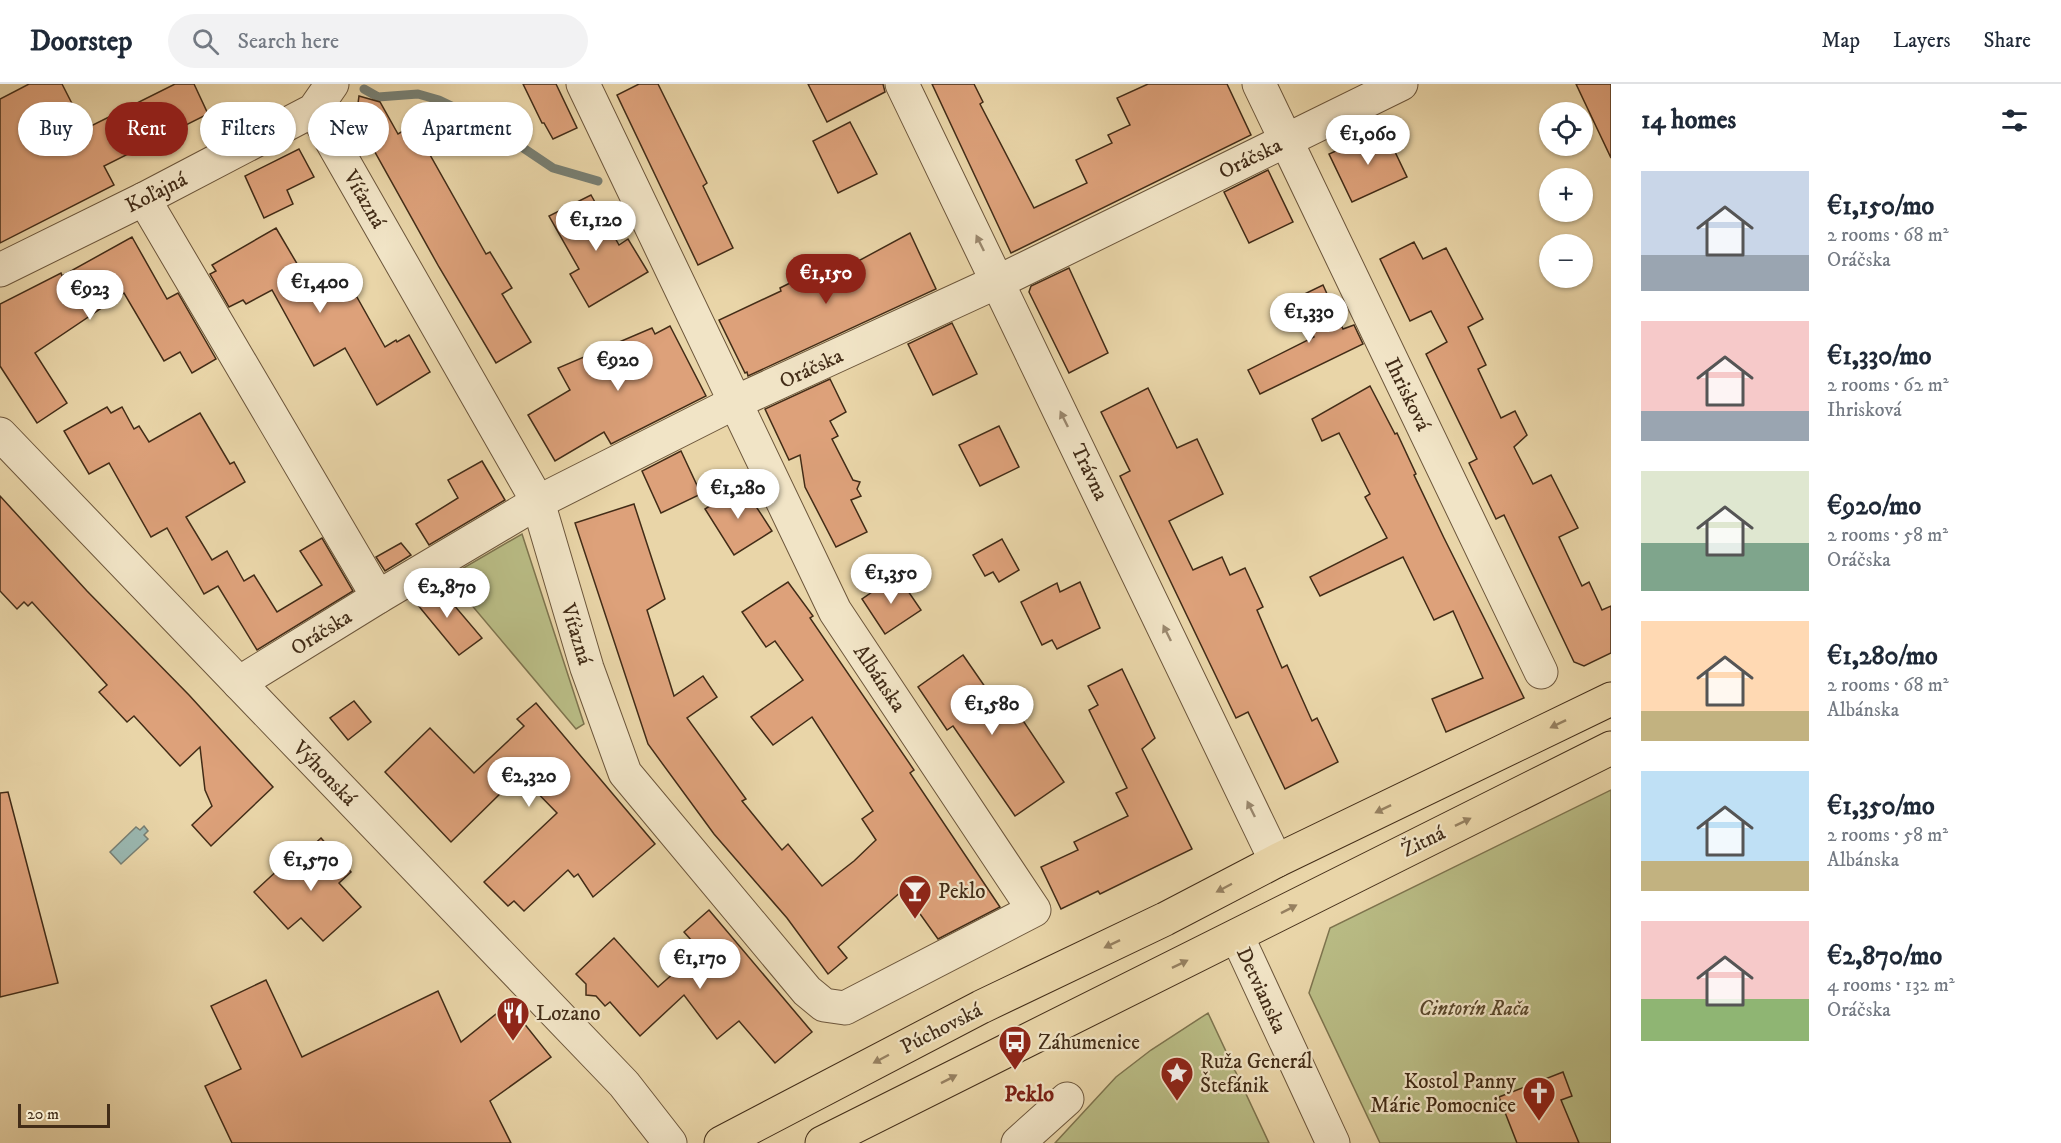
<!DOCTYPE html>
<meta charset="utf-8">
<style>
body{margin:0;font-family:"IM FELL DW Pica",serif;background:#f2f2f3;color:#1f2937;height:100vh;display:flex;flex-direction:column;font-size:22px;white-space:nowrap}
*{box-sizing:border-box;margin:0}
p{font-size:20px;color:#747a83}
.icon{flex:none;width:33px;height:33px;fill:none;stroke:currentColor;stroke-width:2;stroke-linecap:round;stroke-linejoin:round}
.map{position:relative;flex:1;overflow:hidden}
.sheet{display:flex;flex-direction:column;background:#fff;width:450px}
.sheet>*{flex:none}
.hud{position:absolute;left:18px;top:18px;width:570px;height:54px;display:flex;gap:12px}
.tools{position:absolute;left:1539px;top:18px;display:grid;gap:12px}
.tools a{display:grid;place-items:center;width:54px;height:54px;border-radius:50%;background:#fff;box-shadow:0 2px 4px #0004;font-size:30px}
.scale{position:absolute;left:18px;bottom:15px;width:92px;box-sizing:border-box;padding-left:6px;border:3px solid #422c17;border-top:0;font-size:16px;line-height:21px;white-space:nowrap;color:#422c17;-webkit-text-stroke:4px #f1e4c6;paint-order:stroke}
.price{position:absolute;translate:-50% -51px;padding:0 14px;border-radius:21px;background:#fff;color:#222;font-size:20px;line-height:39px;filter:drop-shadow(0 2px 3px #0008)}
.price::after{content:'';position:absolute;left:50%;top:36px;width:18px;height:14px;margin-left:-9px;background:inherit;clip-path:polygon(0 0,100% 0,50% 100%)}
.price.selected{background:#8f2418;color:#fff}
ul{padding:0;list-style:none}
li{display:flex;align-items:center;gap:18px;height:150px;padding:0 30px}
li span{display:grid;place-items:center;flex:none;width:168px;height:120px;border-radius:0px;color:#555}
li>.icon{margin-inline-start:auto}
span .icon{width:72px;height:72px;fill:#fffc;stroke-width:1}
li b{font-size:26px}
h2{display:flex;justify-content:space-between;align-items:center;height:72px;padding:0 30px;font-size:26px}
.tag{padding:0 21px;border-radius:27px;background:#fff;box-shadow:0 2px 4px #0004;font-size:21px;line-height:54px}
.tag.selected{background:#8f2418;color:#fff}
header{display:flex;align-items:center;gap:36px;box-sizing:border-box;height:84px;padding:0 30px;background:#fff;border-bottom:2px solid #e0e1e3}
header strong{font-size:28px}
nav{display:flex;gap:33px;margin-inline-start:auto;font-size:21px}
.search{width:420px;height:54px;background:#f2f2f3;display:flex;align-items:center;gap:15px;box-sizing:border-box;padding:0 21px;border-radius:33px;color:#747a83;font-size:22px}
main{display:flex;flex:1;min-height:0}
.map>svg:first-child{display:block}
.green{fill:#b9bc85;stroke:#7e744e;stroke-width:1.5}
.water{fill:#9ab7b0;stroke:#777f73;stroke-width:1.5}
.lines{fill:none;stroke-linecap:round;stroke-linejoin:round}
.stream{stroke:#777f73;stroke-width:9}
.building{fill:#dda17a;stroke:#422c17;stroke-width:1.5}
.minor-casing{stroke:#6c563b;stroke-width:35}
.major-casing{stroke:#422c17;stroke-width:35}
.minor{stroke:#f1e4c6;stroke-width:33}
.major{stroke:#e9d5a8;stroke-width:33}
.oneway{fill:#9a886e}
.oneway2{fill:#968060}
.labels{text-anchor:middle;stroke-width:4.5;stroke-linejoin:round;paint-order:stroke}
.street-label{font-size:21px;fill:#422c17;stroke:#f1e4c6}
.poi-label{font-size:21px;fill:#422c17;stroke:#f1e4c6;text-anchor:start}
.park-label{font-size:21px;font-style:italic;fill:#5a492d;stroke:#f1e4c6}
.neighbourhood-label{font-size:22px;font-weight:bold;fill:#7a1f14;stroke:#f1e4c6}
</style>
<header>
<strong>Doorstep</strong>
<div class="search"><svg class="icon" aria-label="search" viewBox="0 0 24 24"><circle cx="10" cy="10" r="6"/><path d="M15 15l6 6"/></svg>Search here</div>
<nav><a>Map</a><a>Layers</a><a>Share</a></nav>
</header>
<main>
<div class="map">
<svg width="1611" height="1059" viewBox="0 0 1611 1059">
<rect width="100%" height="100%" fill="#e9d5a8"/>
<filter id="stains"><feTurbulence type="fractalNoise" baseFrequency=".00333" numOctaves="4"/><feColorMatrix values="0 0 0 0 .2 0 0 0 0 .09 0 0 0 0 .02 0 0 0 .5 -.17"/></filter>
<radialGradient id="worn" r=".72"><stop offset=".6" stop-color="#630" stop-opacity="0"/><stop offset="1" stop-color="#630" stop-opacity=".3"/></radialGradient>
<!-- green -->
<g class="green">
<path d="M522 450 584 640 576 645 448 493Z"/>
<path d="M1611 706V1059H1380L1309 909 1330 844Z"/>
<path d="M1208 929 1269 1059H1055L1116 993 1151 966Z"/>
</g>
<!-- water -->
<path class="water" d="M144 742 148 747 144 751 148 755 121 780 110 768 136 743 140 746Z"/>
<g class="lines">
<!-- stream -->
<path class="stream" d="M364 5 378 13 418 10 439 16 483 37 553 84 598 97"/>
</g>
<!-- building -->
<g class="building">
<path d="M29 0H62L85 45 175 0H194L208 30 104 82 114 101 0 159V15Z"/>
<path d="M523 0H556L577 44 553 55 544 39H542Z"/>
<path d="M639 0H658L707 99 703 102 733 164 698 181 617 11Z"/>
<path d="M808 0H883L885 8 827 38Z"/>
<path d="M932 0H974L983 18 980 20 1034 124 1087 99 1076 76 1112 59 1108 51 1130 41 1117 14 1148 0H1227L1251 51 1011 169Z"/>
<path d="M1576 0H1611V74Z"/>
<path d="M359 12 380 18 398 50 415 40 431 68 429 69 486 170 490 168 512 204 502 210 531 258 496 279 439 183 356 34Z"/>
<path d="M850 38 877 90 838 109 813 57Z"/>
<path d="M1384 45 1407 93 1352 118 1329 70Z"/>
<path d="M299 65 314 93 287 106 293 120 264 134 245 92Z"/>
<path d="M1268 86 1293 138 1249 159 1224 108Z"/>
<path d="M591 111 619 161 628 155 648 188 589 223 570 190 579 185 549 132Z"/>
<path d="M276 144 309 200 340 183 385 263 396 256 397 258 409 251 430 288 377 321 345 264 314 282 272 206 246 220 243 216 229 223 210 190 216 187 212 181Z"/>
<path d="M910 149 936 205 748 292 747 288 745 289 719 236 781 207 780 204 822 183 827 194Z"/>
<path d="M132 153 167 215 178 209 216 275 192 289 180 268 164 277 124 209 35 269 67 319 37 339 0 282V220L61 189 62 192Z"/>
<path d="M1414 158 1423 175 1446 164 1483 235 1468 243 1486 281 1478 285 1501 334 1515 327 1527 351 1514 363 1533 400 1551 391 1578 444 1559 453 1582 502 1589 498 1602 526 1611 522V569L1584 582 1574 578 1504 431 1496 435 1469 379 1477 375 1426 270 1447 258 1431 227 1410 237 1380 175Z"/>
<path d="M1069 184 1108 269 1069 289 1029 208 1031 202Z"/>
<path d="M1323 201 1343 245 1354 241 1363 260 1260 310 1248 286 1314 253 1296 214Z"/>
<path d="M952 239 977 290 933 311 908 260Z"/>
<path d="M670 242 706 312 611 360 604 348 555 377 528 331 570 306 558 284 652 244 655 250Z"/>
<path d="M830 295 846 328 830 337 838 352 832 355 853 396 860 398 857 405 861 412 851 416 867 448 836 463 805 403 800 371 789 376 765 325Z"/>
<path d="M1370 302 1395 350 1397 349 1416 390 1414 391 1444 454 1524 614 1446 648 1432 615 1483 594 1453 527 1434 536 1403 473 1320 512 1310 493 1387 454 1365 413 1370 410 1339 349 1322 357 1312 335Z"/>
<path d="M1148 304 1177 364 1197 355 1223 410 1169 437 1193 486 1222 473 1230 491 1245 484 1263 523 1257 526 1282 584 1287 581 1312 637 1317 634 1338 678 1285 705 1248 628 1236 634 1120 392 1130 387 1101 328Z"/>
<path d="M107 323 111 329 122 323 134 345 139 342 149 358 200 329 230 380 234 378 245 398 186 433 212 476 227 467 244 497 254 491 277 528 322 501 300 467 322 454 353 507 257 566 218 502 204 510 167 444 151 453 109 379 89 390 64 347Z"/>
<path d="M999 342 1019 383 980 402 959 361Z"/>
<path d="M681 367 701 410 661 429 642 387Z"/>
<path d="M482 377 505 416 429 461 416 440 458 414 448 396Z"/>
<path d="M742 401 772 447 734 471 705 425Z"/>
<path d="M0 412 87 507 189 611 273 703 211 762 192 741 212 722 205 706 200 663 180 682 134 632 127 638 99 608 107 601 32 518 28 522 24 518 17 525 0 507Z"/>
<path d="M634 420 665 515 647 526 674 612 703 592 717 613 687 634 746 715 742 717 782 766 788 760 822 802 854 777 876 756 862 735 873 727 812 633 773 661 751 633 803 596 775 557 766 563 742 528 788 498 813 532 810 534 914 686 910 689 1000 823 938 855 903 806 838 863 847 874 828 890 787 834 714 750 648 660 575 439Z"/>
<path d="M1002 455 1019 486 999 498 993 488 985 492 973 471Z"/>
<path d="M401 459 411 471 385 487 376 473Z"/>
<path d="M897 491 921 526 885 550 862 515Z"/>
<path d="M1080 498 1100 544 1057 565 1052 556 1042 561 1021 518 1057 499 1060 508Z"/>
<path d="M436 500 482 554 459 571 412 514Z"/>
<path d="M963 571 1010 639 1020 632 1064 698 1015 732 953 642 947 646 918 603Z"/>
<path d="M1122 585 1155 654 1142 665 1192 765 1100 810 1098 807 1061 825 1041 783 1078 766 1074 758 1128 732 1116 709 1127 704 1089 626 1098 621 1088 602Z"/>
<path d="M354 617 371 638 348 656 330 634Z"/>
<path d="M536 619 655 760 593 813 578 790 574 793 568 786 524 827 514 817 508 822 484 798 557 729 523 694 508 709 505 705 451 758 385 688 430 644 474 689 524 642 517 635Z"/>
<path d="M8 708 58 899 0 913V709Z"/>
<path d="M321 754 351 788 339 799 361 823 323 857 301 834 288 845 254 808 282 782 286 786Z"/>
<path d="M709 826 812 948 775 979 739 937 717 955 684 911 640 952 610 918 605 922 596 912 586 911V900L576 890 614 854 658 903 700 866 684 848Z"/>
<path d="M266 896 302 973 438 907 461 958 496 930 505 942 519 933 551 973 490 1017 511 1059H232L205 1002 241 985 211 922Z"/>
<path d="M1563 988 1572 1012 1561 1016 1579 1059H1517L1499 1013Z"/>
</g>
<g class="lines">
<!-- minor casing -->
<g class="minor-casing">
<g id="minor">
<path d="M902 0 1276 777"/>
<path d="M1259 0 1541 588"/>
<path d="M314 26 538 418 587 584 625 689 807 907 824 921 845 924 1034 826 835 527 583 0"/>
<path d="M144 115 378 513"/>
<path d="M0 186 144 115 314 26 332 0"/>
<path d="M0 350 624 1000 670 1059"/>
<path d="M239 599 378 513 538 418 736 318 1012 191 1401 0"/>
<path d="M1237 852 1333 1059"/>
<path d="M1018 1059 1067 1015"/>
</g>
</g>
<!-- major casing -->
<g class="major-casing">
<g id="major">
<path d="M721 1059 981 923 1165 835 1276 777 1611 615"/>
<path d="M822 1059 1611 664"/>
</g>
</g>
<!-- minor -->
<use href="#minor" class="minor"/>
<!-- major -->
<use href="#major" class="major"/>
</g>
<!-- one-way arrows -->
<defs><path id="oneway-solid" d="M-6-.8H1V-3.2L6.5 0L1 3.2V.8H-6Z" transform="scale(1.5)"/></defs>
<g class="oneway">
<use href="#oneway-solid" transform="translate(980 159) rotate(-116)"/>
<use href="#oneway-solid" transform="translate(1064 335) rotate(-116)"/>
<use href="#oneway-solid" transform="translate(1167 549) rotate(-116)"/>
<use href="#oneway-solid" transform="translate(1251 725) rotate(-116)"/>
</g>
<g class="oneway2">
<use href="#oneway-solid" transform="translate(1558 640) rotate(154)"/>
<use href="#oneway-solid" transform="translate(1383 725) rotate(154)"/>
<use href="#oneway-solid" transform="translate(1463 738) rotate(-26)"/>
<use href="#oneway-solid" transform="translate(1224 804) rotate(152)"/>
<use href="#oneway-solid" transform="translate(1289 825) rotate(-27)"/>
<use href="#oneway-solid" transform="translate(1112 860) rotate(154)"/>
<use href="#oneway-solid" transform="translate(1180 880) rotate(-26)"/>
<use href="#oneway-solid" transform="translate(881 975) rotate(152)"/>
<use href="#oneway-solid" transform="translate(949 995) rotate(-27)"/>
</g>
<!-- icons -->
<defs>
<g id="bar-pin" transform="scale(1.725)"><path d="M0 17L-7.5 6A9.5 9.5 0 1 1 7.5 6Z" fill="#8f2418" stroke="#f1e4c6"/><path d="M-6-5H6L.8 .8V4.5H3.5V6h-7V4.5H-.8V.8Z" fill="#fff"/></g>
<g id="restaurant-pin" transform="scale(1.725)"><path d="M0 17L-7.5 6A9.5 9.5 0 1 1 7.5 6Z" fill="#8f2418" stroke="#f1e4c6"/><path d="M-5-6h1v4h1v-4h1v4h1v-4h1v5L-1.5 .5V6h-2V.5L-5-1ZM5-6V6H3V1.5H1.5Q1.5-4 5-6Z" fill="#fff"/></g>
<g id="bus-pin" transform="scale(1.725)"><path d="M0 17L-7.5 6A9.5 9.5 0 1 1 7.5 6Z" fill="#8f2418" stroke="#f1e4c6"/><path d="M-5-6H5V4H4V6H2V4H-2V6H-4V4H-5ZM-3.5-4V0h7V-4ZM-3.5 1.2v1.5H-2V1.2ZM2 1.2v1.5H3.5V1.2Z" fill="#fff"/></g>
<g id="sight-pin" transform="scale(1.725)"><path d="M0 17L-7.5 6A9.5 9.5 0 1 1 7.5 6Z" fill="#8f2418" stroke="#f1e4c6"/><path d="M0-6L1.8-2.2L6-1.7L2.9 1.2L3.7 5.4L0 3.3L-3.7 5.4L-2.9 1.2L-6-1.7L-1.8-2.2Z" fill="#fff"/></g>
<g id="church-pin" transform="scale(1.725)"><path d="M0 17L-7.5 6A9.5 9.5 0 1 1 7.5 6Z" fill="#8f2418" stroke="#f1e4c6"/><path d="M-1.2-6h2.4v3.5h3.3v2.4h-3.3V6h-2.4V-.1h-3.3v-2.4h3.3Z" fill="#fff"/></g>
</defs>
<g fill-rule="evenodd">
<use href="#bar-pin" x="915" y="807"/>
<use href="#restaurant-pin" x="513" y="929"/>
<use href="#bus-pin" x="1015" y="958"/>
<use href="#sight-pin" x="1177" y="989"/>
<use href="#church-pin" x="1539" y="1009"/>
</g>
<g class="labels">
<!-- street labels -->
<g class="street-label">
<text transform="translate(1250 74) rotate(-26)" y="7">Oráčska</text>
<text transform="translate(156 108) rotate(-27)" y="7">Koľajná</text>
<text transform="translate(365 115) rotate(60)" y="7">Víťazná</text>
<text transform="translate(811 284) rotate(-25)" y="7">Oráčska</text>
<text transform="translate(1408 310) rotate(64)" y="7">Ihrisková</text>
<text transform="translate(1090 388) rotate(64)" y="7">Trávna</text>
<text transform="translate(321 548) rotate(-32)" y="7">Oráčska</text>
<text transform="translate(577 550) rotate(73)" y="7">Víťazná</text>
<text transform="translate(880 594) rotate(56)" y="7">Albánska</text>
<text transform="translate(325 689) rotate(46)" y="7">Výhonská</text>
<text transform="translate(1423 757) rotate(-26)" y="7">Žitná</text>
<text transform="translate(1262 906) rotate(65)" y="7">Detvianska</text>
<text transform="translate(941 944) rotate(-27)" y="7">Púchovská</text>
</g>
<!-- poi labels -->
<g class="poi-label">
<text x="938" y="814">Peklo</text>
<text x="536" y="936">Lozano</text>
<text x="1038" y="965">Záhumenice</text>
<text x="1200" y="984">Ruža Generál<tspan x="1200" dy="24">Štefánik</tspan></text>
<text x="1516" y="1004" text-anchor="end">Kostol Panny<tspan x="1516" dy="24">Márie Pomocnice</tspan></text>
</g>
<!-- park labels -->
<g class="park-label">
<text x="1474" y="931">Cintorín Rača</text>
</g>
<!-- neighbourhood labels -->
<g class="neighbourhood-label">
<text x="1029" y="1017">Peklo</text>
</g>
</g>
<rect width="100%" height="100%" filter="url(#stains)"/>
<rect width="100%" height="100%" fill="url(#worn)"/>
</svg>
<div class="tools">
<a><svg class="icon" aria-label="locate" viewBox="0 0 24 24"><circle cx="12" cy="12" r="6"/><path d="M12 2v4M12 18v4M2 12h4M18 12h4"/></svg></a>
<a>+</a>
<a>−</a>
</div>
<div class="scale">20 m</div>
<b class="price" style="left:1368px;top:82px">€1,060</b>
<b class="price" style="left:596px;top:168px">€1,120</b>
<b class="price selected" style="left:826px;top:221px">€1,150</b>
<b class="price" style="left:320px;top:230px">€1,400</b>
<b class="price" style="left:90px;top:237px">€923</b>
<b class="price" style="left:1309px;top:260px">€1,330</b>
<b class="price" style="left:618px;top:308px">€920</b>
<b class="price" style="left:738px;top:436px">€1,280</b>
<b class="price" style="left:891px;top:521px">€1,350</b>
<b class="price" style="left:447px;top:535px">€2,870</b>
<b class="price" style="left:992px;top:652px">€1,580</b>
<b class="price" style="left:529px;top:724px">€2,320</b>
<b class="price" style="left:311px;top:808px">€1,570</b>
<b class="price" style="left:700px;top:906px">€1,170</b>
<div class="hud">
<a class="tag">Buy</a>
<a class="tag selected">Rent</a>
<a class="tag">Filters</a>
<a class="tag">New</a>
<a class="tag">Apartment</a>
</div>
</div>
<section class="sheet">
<h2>14 homes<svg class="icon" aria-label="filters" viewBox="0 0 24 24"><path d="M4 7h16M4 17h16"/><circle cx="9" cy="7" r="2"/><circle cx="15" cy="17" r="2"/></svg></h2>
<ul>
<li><span style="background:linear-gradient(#c9d6e8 70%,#9aa5b1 0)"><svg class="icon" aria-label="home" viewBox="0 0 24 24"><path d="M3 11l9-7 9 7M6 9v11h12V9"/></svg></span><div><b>€1,150/mo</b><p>2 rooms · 68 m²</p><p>Oráčska</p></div></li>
<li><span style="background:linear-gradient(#f6c9c9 75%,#9aa5b1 0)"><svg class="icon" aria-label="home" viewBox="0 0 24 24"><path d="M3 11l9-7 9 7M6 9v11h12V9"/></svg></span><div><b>€1,330/mo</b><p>2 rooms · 62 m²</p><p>Ihrisková</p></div></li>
<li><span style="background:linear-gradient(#dfe7d0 60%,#7fa58c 0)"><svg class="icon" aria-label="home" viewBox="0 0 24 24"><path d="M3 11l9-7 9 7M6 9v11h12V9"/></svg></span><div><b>€920/mo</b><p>2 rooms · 58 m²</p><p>Oráčska</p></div></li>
<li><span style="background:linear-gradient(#ffd9b3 75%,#c2b280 0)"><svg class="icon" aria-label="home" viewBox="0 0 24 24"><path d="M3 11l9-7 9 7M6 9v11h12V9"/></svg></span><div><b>€1,280/mo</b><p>2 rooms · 68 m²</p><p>Albánska</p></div></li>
<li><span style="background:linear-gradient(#bfe0f5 75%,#c2b280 0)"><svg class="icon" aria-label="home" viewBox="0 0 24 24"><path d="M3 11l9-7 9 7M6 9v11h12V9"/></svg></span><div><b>€1,350/mo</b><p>2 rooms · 58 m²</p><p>Albánska</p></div></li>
<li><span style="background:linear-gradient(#f6c9c9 65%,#8fb573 0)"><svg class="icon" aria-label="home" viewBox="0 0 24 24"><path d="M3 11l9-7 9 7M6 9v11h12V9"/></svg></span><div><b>€2,870/mo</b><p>4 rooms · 132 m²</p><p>Oráčska</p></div></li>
</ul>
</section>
</main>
